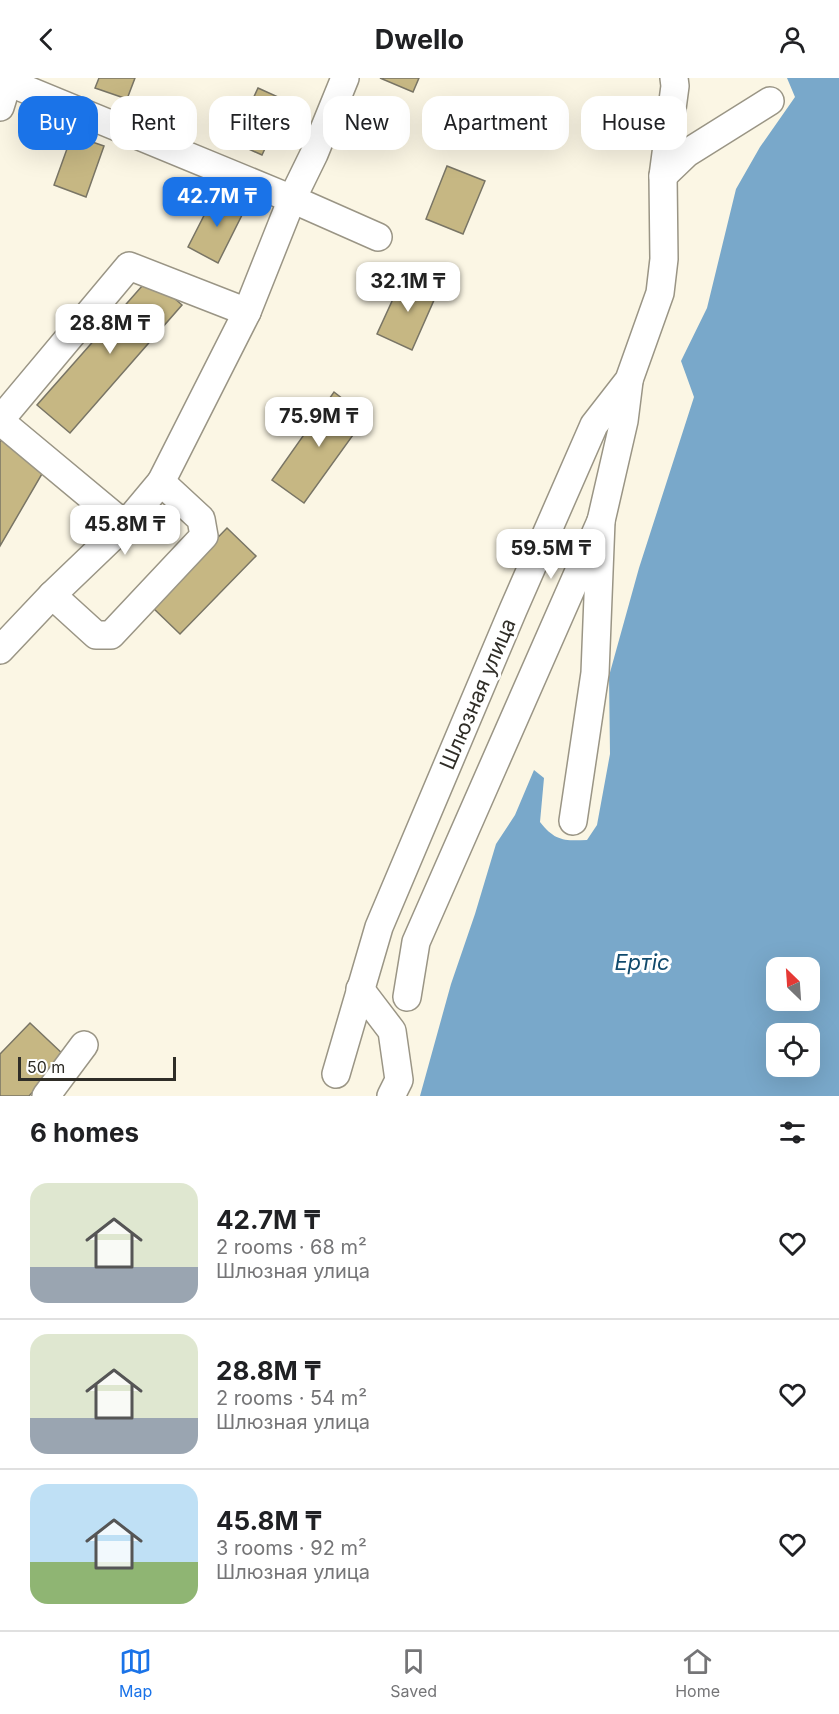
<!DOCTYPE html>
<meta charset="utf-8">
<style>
body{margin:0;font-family:Inter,sans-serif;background:#f2f2f2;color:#202124;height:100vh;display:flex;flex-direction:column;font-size:22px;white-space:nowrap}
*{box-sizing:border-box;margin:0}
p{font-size:20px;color:#757577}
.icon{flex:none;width:33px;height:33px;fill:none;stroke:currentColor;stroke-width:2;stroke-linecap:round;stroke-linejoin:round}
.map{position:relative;height:1018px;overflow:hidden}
.drawer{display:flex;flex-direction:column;background:#fff;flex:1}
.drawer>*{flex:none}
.guide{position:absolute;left:18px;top:18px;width:804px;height:54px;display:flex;gap:12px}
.needle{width:39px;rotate:335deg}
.buttons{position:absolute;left:766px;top:879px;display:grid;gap:12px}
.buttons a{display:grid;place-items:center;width:54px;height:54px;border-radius:12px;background:#fff;box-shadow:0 6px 24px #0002;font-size:30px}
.scale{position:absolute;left:18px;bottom:15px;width:158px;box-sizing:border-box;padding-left:6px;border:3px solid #2f2d27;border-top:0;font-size:16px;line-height:21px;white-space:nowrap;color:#2f2d27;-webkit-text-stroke:4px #fff;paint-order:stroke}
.price{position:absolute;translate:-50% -51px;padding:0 14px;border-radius:12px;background:#fff;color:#222;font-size:20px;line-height:39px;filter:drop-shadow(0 2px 3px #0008)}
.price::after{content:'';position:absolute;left:50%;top:36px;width:18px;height:14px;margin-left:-9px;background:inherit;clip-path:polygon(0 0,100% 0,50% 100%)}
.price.selected{background:#1a73e8;color:#fff}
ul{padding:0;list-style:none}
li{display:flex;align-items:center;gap:18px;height:150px;padding:0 30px}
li+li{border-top:2px solid #e0e0e0}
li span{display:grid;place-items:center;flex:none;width:168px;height:120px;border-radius:18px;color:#555}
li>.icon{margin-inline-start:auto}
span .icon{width:72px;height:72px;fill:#fffc;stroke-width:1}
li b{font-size:26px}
h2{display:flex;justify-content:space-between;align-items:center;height:72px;padding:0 30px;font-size:26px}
.pill{padding:0 21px;border-radius:18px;background:#fff;box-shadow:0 6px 24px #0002;font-size:21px;line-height:54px}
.pill.selected{background:#1a73e8;color:#fff}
header{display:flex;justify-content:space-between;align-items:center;height:78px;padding:0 30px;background:#fff;font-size:27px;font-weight:700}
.tab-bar{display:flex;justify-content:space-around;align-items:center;height:84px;border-top:2px solid #e0e0e0;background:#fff;font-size:16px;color:#757577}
.tab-bar a{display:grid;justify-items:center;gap:3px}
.tab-bar .selected{color:#1a73e8}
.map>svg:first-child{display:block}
.water{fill:#79a8ca;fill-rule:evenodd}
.building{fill:#c6b783;stroke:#797565;stroke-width:1.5}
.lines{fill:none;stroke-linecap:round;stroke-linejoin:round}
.minor-casing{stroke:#9a9585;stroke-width:30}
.minor{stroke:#fff;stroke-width:27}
.labels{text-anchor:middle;stroke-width:6;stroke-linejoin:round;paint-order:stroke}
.street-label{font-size:21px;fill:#2f2d27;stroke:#fff}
.water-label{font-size:22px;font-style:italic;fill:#114a6c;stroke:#fff}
</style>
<header><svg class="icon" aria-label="back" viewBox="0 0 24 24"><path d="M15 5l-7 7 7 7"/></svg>Dwello<svg class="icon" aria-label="person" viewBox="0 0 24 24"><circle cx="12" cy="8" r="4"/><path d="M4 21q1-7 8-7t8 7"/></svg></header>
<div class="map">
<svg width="839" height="1018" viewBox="0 0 839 1018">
<rect width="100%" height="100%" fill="#fbf6e4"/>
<!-- water -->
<path class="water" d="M787 0H839V1018H420L451 906 475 836 496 766 515 737 534 692 544 700 540 744C555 763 564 763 587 762L597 747 610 676 609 598 639 490 694 319 681 283 707 230 736 111 760 69 795 19ZM777 890H810V922H777ZM777 956H810V988H777Z"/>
<!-- building -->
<g class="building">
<path d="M99 0H135L127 21 95 10Z"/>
<path d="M380 0H419L413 14Z"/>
<path d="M258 10 287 23 262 77 233 64Z"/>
<path d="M72 57 104 68 86 119 54 107Z"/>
<path d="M447 88 485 103 463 156 426 141Z"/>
<path d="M215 116 245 131 218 185 188 169Z"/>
<path d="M404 197 438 213 412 272 377 256Z"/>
<path d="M150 199 182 227 70 355 37 327Z"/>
<path d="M334 314 366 339 304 425 272 402Z"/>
<path d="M1 362 46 389 0 468V364Z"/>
<path d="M227 450 256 478 180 556 151 528Z"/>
<path d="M30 945 66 979 29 1018H0V976Z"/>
</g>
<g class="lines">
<!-- minor casing -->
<g class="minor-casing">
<g id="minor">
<path d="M8 4 292 121 378 159"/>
<path d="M0 29 9 0"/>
<path d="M663 98 687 75 770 23"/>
<path d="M0 342 129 188 247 234"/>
<path d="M0 343 125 447"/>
<path d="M52 517 125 447 161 404"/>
<path d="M0 572 52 517 96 557H111L204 458 201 441 161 404 247 234 292 121 314 76 345 0"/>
<path d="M573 743 595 595 601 443 624 343 629 303"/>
<path d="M360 911 392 953 399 1002 391 1018"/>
<path d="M407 919 416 864 601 443"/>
<path d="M336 996 379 849 513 532 594 347 629 302 660 215 664 181 663 98 675 8 674 0"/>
<path d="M46 1018 84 967"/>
</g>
</g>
<!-- minor -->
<use href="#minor" class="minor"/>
</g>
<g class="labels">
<!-- street labels -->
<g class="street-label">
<text transform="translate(478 616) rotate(-67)" y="7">Шлюзная улица</text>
</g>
<!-- water labels -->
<g class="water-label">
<text x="642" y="892">Ертіс</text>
</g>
</g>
</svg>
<div class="buttons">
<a><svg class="needle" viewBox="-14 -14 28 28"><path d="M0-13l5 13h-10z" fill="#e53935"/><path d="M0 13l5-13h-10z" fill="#757577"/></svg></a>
<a><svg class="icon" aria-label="locate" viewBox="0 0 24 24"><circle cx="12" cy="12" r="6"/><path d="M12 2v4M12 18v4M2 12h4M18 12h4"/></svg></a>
</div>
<div class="scale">50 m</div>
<b class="price selected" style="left:217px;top:150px">42.7M ₸</b>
<b class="price" style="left:408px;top:235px">32.1M ₸</b>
<b class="price" style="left:110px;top:277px">28.8M ₸</b>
<b class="price" style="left:319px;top:370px">75.9M ₸</b>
<b class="price" style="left:125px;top:478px">45.8M ₸</b>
<b class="price" style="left:551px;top:502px">59.5M ₸</b>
<div class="guide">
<a class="pill selected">Buy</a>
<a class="pill">Rent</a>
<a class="pill">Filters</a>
<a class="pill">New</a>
<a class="pill">Apartment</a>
<a class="pill">House</a>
</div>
</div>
<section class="drawer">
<h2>6 homes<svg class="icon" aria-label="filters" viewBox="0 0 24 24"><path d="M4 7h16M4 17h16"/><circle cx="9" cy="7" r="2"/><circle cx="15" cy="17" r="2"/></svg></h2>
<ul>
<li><span style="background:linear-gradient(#dfe7d0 70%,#9aa5b1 0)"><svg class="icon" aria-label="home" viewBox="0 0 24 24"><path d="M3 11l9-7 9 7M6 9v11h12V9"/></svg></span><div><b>42.7M ₸</b><p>2 rooms · 68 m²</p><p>Шлюзная улица</p></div><svg class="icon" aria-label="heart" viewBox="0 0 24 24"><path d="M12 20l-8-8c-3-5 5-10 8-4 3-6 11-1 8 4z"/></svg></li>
<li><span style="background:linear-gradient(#dfe7d0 70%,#9aa5b1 0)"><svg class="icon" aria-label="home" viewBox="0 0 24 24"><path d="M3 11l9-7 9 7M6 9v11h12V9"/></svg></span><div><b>28.8M ₸</b><p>2 rooms · 54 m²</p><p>Шлюзная улица</p></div><svg class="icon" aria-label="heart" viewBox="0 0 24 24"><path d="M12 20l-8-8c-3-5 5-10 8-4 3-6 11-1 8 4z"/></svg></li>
<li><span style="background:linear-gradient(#bfe0f5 65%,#8fb573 0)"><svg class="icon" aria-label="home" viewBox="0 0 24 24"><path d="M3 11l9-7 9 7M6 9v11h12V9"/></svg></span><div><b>45.8M ₸</b><p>3 rooms · 92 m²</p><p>Шлюзная улица</p></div><svg class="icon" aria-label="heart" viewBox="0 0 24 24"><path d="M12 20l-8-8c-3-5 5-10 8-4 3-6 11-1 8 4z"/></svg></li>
</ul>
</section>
<nav class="tab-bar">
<a class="selected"><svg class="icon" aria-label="map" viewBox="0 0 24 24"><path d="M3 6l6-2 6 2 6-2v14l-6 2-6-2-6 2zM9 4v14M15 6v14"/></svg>Map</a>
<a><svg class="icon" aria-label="saved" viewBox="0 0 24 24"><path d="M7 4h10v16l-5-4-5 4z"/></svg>Saved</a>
<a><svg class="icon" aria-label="home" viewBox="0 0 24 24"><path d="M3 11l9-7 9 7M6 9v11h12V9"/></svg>Home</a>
</nav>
